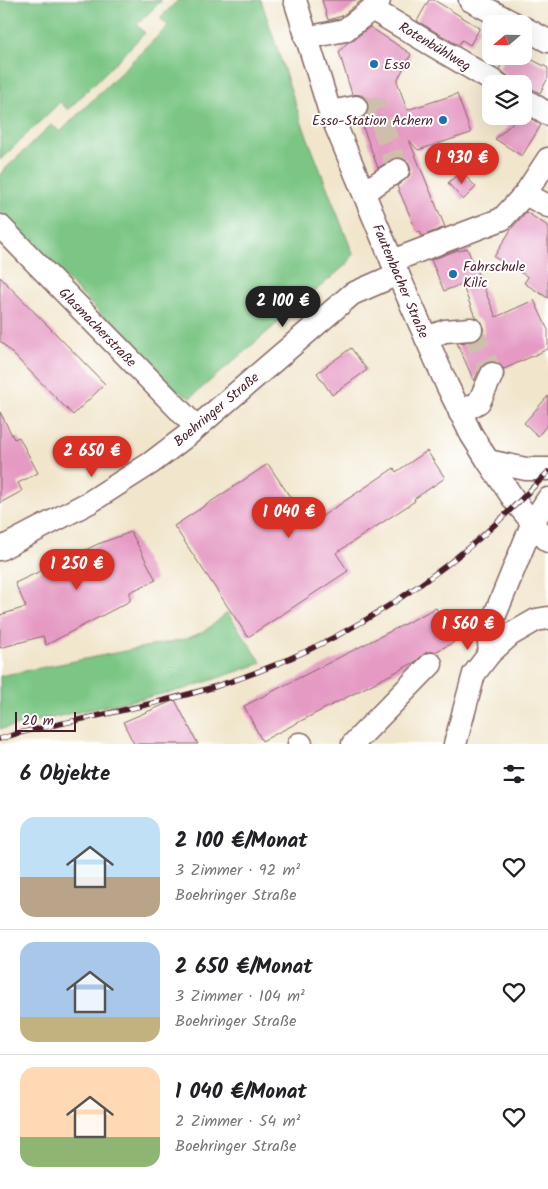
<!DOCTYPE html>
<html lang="de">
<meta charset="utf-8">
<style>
body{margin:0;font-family:Kalam,sans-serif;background:#f6f6f6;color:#202124;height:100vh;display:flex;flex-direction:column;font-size:19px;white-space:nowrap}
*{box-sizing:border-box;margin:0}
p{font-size:16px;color:#757577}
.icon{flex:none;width:28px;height:28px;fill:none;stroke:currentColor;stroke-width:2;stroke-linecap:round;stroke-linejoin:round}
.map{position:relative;height:744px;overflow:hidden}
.sheet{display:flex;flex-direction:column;background:#fff;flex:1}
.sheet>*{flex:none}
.needle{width:32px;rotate:250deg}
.controls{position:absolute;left:482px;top:15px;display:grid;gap:10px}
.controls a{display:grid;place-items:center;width:50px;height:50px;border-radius:10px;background:#fff;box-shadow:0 5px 20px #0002;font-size:25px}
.scale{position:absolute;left:15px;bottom:12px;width:61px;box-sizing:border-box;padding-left:5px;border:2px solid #4a1f2b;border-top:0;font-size:14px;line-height:18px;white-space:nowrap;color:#4a1f2b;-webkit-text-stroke:4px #fff;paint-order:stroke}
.price{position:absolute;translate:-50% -42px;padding:0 11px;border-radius:18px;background:#d93025;color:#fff;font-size:16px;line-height:32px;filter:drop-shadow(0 1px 2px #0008)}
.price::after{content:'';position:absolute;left:50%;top:30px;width:15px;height:11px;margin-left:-8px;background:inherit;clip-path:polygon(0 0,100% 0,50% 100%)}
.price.active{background:#222;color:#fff}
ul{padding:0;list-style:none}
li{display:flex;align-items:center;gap:15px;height:125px;padding:0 20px}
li+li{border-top:1px solid #e0e0e0}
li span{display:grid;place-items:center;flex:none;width:140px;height:100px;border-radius:15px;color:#555}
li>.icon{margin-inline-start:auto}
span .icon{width:60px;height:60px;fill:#fffc;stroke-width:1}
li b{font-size:21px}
h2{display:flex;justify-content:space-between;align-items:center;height:60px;padding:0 20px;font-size:21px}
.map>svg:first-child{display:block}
.green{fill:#7bc685;stroke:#627258}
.building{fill:#e59ac3}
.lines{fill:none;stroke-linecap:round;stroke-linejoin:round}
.minor-tunnel{stroke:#d0beac;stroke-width:22;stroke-dasharray:22 11;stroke-linecap:butt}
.minor-casing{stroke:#846563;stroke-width:25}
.minor{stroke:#fff;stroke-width:22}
.rail-casing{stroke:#4a1f2b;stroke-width:5.5}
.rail{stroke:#fff;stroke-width:4;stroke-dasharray:11;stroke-linecap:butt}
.poi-dot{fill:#1f6fb2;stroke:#fff;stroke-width:2}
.labels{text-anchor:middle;stroke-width:4;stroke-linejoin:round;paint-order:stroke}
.street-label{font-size:14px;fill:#4a1f2b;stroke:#fff}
.poi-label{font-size:14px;fill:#4a1f2b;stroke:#fff;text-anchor:start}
</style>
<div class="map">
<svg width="548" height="744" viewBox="0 0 548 744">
<rect width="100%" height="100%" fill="#fff"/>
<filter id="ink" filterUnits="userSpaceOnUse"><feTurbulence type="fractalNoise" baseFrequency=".02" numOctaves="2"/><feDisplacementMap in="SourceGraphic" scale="10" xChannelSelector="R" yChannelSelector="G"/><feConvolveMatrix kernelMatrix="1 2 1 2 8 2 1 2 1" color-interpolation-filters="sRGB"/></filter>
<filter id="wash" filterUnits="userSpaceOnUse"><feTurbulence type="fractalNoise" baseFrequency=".0096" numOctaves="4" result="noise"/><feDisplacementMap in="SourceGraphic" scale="20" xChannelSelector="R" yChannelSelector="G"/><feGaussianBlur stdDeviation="1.12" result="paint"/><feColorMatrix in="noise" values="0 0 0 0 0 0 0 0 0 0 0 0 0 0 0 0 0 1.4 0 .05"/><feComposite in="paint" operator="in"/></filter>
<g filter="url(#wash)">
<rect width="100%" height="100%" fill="#f1e6cc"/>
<!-- green -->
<g class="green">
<path d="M0 0H162L137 25 145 33 68 110 60 102 0 160Z"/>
<path d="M178 0H261L301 121 353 254 348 263 190 398 176 390 0 212V174L52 124 60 132 168 26 160 18Z"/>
<path d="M227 612 262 663 185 689 0 729V676L185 639C204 633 213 626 227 612Z"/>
</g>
<g id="blocks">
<!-- building -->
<g class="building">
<path d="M322 0H362L342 16 328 20Z"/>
<path d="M429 0H434L480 28 470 45 462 40 458 45 417 21Z"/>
<path d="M370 27 411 54 397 81 407 110 457 94 471 133 418 150 409 140 445 227 422 236 420 231 417 232 397 186 409 176 411 170 409 163 404 159 397 157 378 168 360 119 365 117 368 112 369 104 366 98 361 95 352 94 339 52 347 43 353 40Z"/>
<path d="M506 56H525L548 68V78L540 93 531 88 524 86V84H515L510 81 509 77 499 69Z"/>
<path d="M524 114 541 125 522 156 495 139 520 116H524Z"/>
<path d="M461 171 476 187 463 200 448 183Z"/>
<path d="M526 212 548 226V298L524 283 528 277 494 257 512 228Z"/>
<path d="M467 248 496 317 534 300 548 330V349L504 369 497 362 491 361 485 363 480 368 474 381 457 343 472 342 479 340 483 335 484 328 482 322 475 317 462 284 444 291 431 260 458 250 459 251Z"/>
<path d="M0 277 105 384 73 415 0 341Z"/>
<path d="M351 348 367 370 332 395 317 373Z"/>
<path d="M548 396V424L538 436 524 423Z"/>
<path d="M0 412 14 439 19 437 38 473 18 483 22 491 0 503Z"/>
<path d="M427 451 445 478 414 499 415 501 336 553 348 571 248 637 174 526 268 464 309 525 394 468 396 472Z"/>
<path d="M131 532 156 580 130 592V601L46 645 43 636 0 648V615L26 607 15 583 98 544Z"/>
<path d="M436 608 454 642 435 652H427L415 662 262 741 244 706Z"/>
<path d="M175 700 198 744H134L123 722Z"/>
</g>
</g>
</g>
<g filter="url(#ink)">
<use href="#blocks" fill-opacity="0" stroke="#846563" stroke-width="1"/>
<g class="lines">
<!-- minor-tunnel -->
<g class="minor-tunnel">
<path d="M356 107 377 109 398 170"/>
<path d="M471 329 492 374"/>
</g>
<!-- minor casing -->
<g class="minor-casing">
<g id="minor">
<path d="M295 0 330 112 392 261 447 385 471 434 488 461 517 504 548 541"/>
<path d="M470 0 515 24"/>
<path d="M372 9 498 84"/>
<path d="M524 28 548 41"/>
<path d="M306 38 345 30 372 9 379 0"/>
<path d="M524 99 548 114"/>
<path d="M330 112 356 107"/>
<path d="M364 192 398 170"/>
<path d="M525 194 548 159"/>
<path d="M0 226 196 427"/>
<path d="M392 261 502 219 525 194 548 206"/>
<path d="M426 338 445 331 471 329"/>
<path d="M460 413 479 402 492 374"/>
<path d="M488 461 526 469H548"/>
<path d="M0 549 90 502 151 463 189 434 352 294 398 274"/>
<path d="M490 653 488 632 533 522 548 499"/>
<path d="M299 744H301"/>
<path d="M353 744 431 664"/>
<path d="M455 744 474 674 490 653 510 635 536 620 548 618"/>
</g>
</g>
<!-- minor -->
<use href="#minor" class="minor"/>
<!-- rail casing -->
<g class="rail-casing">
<path id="rail" d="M0 739 19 733C84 718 151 706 214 687 310 657 398 607 474 543 500 521 524 497 548 472"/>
</g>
<!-- rail -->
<use href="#rail" class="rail"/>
</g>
</g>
<!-- markers -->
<g class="poi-dot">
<circle cx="374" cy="64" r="5"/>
<circle cx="443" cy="120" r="5"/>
<circle cx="453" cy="274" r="5"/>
</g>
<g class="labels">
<!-- street labels -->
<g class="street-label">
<text transform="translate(435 46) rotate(31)" y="5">Rotenbühlweg</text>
<text transform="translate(401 281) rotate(67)" y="5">Fautenbacher Straße</text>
<text transform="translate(98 327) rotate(46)" y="5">Glasmacherstraße</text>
<text transform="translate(216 409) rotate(-40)" y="5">Boehringer Straße</text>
</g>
<!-- poi labels -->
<g class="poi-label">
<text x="384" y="69">Esso</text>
<text x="433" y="125" text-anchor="end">Esso-Station Achern</text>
<text x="463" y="271">Fahrschule<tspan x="463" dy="16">Kilic</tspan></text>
</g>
</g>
</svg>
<div class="controls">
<a><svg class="needle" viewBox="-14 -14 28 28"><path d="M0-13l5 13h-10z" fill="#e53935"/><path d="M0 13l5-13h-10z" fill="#757577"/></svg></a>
<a><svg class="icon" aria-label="layers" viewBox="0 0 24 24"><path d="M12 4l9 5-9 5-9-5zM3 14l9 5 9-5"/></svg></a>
</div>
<div class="scale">20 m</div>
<b class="price" style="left:462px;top:185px">1 930 €</b>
<b class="price active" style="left:283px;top:328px">2 100 €</b>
<b class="price" style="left:92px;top:478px">2 650 €</b>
<b class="price" style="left:289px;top:539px">1 040 €</b>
<b class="price" style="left:77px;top:591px">1 250 €</b>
<b class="price" style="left:468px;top:651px">1 560 €</b>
</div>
<section class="sheet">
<h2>6 Objekte<svg class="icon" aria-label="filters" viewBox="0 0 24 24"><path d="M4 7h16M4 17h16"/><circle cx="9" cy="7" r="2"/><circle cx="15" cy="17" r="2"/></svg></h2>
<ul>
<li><span style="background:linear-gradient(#bfe0f5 60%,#b9a48a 0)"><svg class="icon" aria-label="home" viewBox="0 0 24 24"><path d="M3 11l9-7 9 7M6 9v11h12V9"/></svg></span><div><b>2 100 €/Monat</b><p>3 Zimmer · 92 m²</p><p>Boehringer Straße</p></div><svg class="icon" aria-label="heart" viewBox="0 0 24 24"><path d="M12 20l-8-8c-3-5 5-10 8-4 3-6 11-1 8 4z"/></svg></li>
<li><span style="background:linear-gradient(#a9c7e8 75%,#c2b280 0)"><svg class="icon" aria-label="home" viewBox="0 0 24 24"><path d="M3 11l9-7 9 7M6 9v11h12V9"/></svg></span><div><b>2 650 €/Monat</b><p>3 Zimmer · 104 m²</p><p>Boehringer Straße</p></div><svg class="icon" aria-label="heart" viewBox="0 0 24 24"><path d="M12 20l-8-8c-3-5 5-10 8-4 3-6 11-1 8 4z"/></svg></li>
<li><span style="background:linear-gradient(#ffd9b3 70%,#8fb573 0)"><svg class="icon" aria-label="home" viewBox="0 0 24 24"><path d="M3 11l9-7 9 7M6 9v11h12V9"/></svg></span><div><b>1 040 €/Monat</b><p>2 Zimmer · 54 m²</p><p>Boehringer Straße</p></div><svg class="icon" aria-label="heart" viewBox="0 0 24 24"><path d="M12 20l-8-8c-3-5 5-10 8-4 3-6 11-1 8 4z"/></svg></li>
</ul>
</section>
